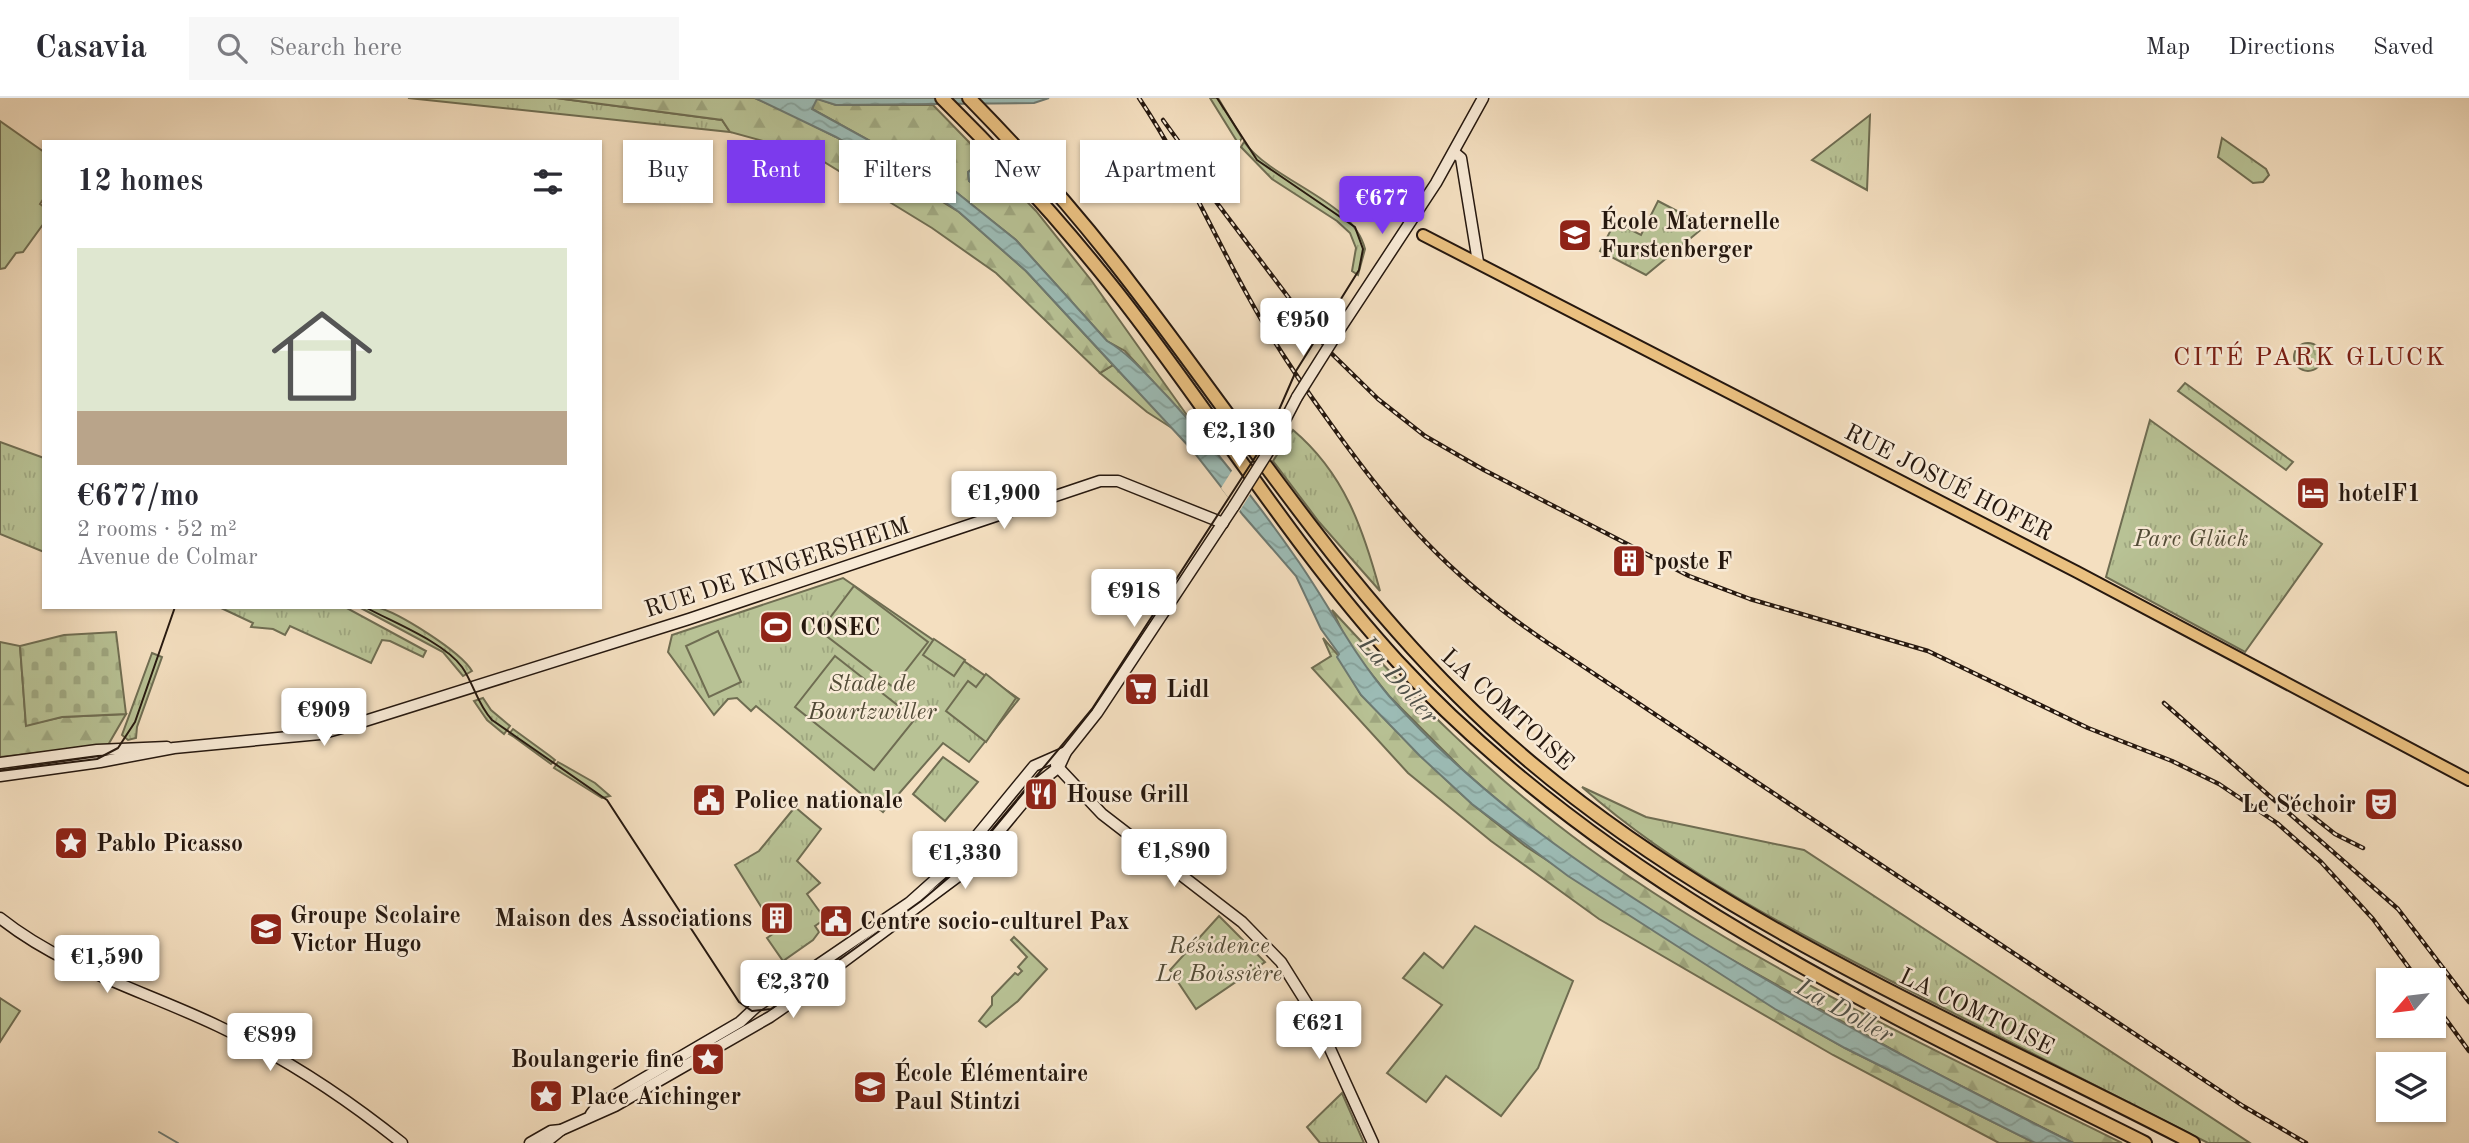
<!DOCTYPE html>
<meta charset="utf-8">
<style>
body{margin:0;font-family:"Old Standard TT",serif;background:#f7f7f7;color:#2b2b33;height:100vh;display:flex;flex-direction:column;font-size:26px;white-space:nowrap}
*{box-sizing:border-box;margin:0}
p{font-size:23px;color:#7c7c81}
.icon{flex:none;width:38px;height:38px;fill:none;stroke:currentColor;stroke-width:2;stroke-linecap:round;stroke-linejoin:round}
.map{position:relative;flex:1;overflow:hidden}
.details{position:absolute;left:42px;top:42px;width:560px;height:469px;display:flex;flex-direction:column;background:#fff;border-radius:0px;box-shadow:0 2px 5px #0004}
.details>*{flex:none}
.hud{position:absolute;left:623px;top:42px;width:665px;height:63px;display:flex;gap:14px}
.needle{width:46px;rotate:242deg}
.buttons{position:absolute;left:2376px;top:870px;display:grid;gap:14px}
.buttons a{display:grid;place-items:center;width:70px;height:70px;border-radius:0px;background:#fff;box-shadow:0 2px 5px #0004;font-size:35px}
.price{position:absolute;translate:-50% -60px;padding:0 16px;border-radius:7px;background:#fff;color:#222;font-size:23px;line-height:46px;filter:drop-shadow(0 2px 4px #0008)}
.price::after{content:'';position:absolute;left:50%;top:42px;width:21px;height:16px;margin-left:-10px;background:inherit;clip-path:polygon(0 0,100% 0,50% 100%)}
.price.on{background:#7c3aed;color:#fff}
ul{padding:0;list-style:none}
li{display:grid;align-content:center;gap:14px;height:371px;padding:0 35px}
li span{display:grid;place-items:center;height:217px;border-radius:0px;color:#555}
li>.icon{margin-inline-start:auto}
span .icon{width:126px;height:126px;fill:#fffc;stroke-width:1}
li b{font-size:30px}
h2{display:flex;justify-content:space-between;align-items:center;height:84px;padding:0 35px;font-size:30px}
.pill{padding:0 24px;border-radius:0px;background:#fff;box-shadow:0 2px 5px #0004;font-size:24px;line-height:63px}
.pill.on{background:#7c3aed;color:#fff}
header{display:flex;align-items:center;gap:42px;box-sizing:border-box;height:98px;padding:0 35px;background:#fff;border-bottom:2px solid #e1e1e2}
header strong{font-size:33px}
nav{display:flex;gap:38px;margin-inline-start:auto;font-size:24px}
.search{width:490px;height:63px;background:#f7f7f7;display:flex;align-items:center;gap:18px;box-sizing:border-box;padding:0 24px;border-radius:0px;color:#7c7c81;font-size:26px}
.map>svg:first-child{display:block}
.grass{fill:url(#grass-tufts);stroke:#6f6d52;stroke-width:2}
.forest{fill:url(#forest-firs);stroke:#6f6d52;stroke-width:2;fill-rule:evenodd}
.cemetery{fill:url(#cemetery-stones);stroke:#6f6d52;stroke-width:2}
.garden{fill:#b8c295;stroke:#6f6d52;stroke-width:2}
.water{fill:url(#water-waves);stroke:#6d7a73;stroke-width:2}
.pier{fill:#f4dfc0}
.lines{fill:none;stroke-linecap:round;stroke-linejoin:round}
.stream{stroke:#6d7a73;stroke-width:2}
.secondary-casing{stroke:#26180f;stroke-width:13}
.primary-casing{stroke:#26180f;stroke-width:14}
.motorway-casing{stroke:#26180f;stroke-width:16}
.secondary{stroke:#f8ead6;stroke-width:10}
.primary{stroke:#eac080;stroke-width:10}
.motorway{stroke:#eac080;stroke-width:12}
.tram{stroke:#26180f;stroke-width:2}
.rail-casing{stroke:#26180f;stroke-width:4.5}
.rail{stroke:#f8ead6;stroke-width:2;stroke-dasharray:5;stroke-linecap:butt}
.secondary-bridge-casing{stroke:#26180f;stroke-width:13;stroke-linecap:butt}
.secondary-bridge{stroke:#f8ead6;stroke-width:10}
.labels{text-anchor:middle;stroke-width:5;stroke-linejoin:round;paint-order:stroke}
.poi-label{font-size:24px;font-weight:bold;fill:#26180f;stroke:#f8ead6;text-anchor:start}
.street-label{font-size:24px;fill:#26180f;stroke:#f8ead6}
.park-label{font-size:24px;font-style:italic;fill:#524b37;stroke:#f8ead6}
.neighbourhood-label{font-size:26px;letter-spacing:2px;fill:#7a1f14;stroke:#f8ead6}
.water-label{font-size:26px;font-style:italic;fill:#4f5149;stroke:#f8ead6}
</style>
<header>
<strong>Casavia</strong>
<div class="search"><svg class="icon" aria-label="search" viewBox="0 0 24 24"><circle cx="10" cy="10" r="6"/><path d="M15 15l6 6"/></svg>Search here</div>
<nav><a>Map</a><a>Directions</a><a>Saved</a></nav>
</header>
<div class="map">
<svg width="2469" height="1045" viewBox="0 0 2469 1045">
<defs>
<pattern id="grass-tufts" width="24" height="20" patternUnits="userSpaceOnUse" patternTransform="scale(1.75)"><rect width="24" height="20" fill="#b8c295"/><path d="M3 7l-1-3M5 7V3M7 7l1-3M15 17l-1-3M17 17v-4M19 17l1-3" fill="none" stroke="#9ea67f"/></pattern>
<pattern id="forest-firs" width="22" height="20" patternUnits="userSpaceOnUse" patternTransform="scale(1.75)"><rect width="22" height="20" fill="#b8c295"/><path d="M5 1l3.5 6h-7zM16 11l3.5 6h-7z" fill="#9ea67f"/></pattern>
<pattern id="cemetery-stones" width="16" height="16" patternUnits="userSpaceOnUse" patternTransform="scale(1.75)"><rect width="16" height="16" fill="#b8c295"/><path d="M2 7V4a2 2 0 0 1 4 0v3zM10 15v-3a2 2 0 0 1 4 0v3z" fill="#9ea67f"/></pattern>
<pattern id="water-waves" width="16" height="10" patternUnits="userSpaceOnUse" patternTransform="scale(1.75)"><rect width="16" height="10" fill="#9cbcb6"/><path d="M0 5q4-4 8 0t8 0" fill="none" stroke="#86a19b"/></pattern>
</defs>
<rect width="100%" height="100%" fill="#f4dfc0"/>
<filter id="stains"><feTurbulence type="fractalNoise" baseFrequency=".00286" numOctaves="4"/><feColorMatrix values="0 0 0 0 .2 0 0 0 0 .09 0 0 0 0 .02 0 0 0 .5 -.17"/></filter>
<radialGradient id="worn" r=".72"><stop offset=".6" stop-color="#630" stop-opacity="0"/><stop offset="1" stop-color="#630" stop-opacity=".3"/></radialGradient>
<!-- grass -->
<g class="grass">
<path d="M408 0H556L722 22 730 34Z"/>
<path d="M1210 0H1218L1242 40 1238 45Z"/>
<path d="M1870 17 1867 92 1812 62Z"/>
<path d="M2222 40 2266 71 2269 77 2263 84 2253 85 2218 59Z"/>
<path d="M1244 44C1275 85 1353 102 1365 151L1358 177 1352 173 1356 150 1350 135 1337 123 1272 81 1241 49Z"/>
<path d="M1658 103 1702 126 1703 130 1646 177 1600 153 1615 124 1641 137Z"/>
<circle cx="2308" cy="259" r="14"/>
<path d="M1113 267 1175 332 1147 314 1100 275Z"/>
<path d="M2185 285 2293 364 2286 372 2178 293Z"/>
<path d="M2150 322 2322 446 2245 554 2106 479Z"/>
<path d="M1293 332C1344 375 1363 430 1380 493L1319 424 1273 363Z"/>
<path d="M0 344 44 360V454L0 436Z"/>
<path d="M843 480 1019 601 969 664 943 645 883 714 756 608 751 613 737 600 728 601 714 617 668 554 672 537Z"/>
<path d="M219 509H345L426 553 423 559 390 543 382 542 371 565 290 528 285 537 273 531 251 529 253 525Z"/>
<path d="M359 509C364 509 371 508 376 509 398 514 460 553 472 573L463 578 443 554Z"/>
<path d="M152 555 162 559 137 629 136 640 128 642 122 637Z"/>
<path d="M483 600 491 612 510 628 504 636 487 622 474 603Z"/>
<path d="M513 631 550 658 555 662 551 666 514 639 509 636Z"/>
<path d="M125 655 0 675V667L86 657Z"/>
<path d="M943 659 978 684 945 723 913 696Z"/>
<path d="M558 664 595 685 610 698 602 700 554 670Z"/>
<path d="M1582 689 1646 719 1804 752 2250 1045H2208C2114 996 2019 948 1924 900 1805 839 1683 778 1582 689Z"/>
<path d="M795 709 821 731 797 763 820 785 807 796 825 821 815 828 819 834 813 842 783 863 767 840 790 824 778 806 765 815 735 767 759 753Z"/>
<path d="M1342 995 1364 1045H1320L1307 1029Z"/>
</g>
<!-- forest -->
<g class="forest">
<path d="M556 0H755L789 15 836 39 959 114 1026 173 1113 267 1100 275 996 175 932 130 811 56 730 34 722 22Z"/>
<path d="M816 0 836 7H933L1036 113 1091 182 1196 330 1125 253 1107 243 1016 142 941 82 812 11ZM973 70 1000 94 999 97H989L969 83 968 74Z"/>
<path d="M1332 512C1411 598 1492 680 1587 749 1752 869 1940 954 2122 1045H2073L1922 968 1700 844 1600 780 1534 734 1464 673 1390 599 1350 549Z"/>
<path d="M1323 540 1338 557 1361 597 1421 658 1472 706 1525 748 1776 911 1845 950 2035 1045H1999L1833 957 1599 821 1491 743 1408 675 1312 570 1331 558Z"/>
<path d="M0 544 20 548 26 627 62 619 126 616 108 647 0 659Z"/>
</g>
<!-- cemetery -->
<path class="cemetery" d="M116 534 126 616 62 619 26 628 20 548 64 537Z"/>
<!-- garden -->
<g class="garden">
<path d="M0 23 44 54V100L40 106 44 109V125L23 154 16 155 5 170 0 171Z"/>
<path d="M854 488 928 544 893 589 820 533Z"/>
<path d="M718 533 741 584 709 599 686 548Z"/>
<path d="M934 541 965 562 954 578 923 557Z"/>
<path d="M835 558 915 621 874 672 795 609Z"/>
<path d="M986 576 1016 600 986 644 946 613 968 583 976 589Z"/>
<path d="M1219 818 1265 864 1196 911 1170 872Z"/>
<path d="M1475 828 1573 883 1538 970 1501 1018 1446 978 1426 1004 1387 975 1442 907 1403 880 1424 855 1443 870Z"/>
<path d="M1014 839 1047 871 1018 903 986 929 979 923 992 907V899L1015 875 1018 877 1022 873 1018 869 1027 859 1011 842Z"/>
<path d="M0 900 20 913 0 944Z"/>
</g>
<!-- water -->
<g class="water">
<path d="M755 0H1049L1034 5 836 7 817 1 812 11 941 82 1016 142 1107 243C1131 257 1148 279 1168 299 1214 349 1257 404 1296 460 1328 505 1352 555 1389 598 1465 684 1556 751 1652 812 1787 899 1930 973 2073 1045H2035L1845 950 1775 911 1568 778 1472 706 1420 658 1361 597 1337 559 1339 556 1321 531 1296 478 1243 417 1193 353 1026 173 959 114 929 93 836 39Z"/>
<path d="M976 70 1000 89 999 97H989L969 83 968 74Z"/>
</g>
<!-- pier -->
<path class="pier" d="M1233 371 1251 395 1239 414 1221 390Z"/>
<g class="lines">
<!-- stream -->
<path class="stream" d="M159 1034 178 1045"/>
<!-- secondary casing -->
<g class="secondary-casing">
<g id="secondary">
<path d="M1455 55 1461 60 1478 164"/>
<path d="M1336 237 1436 85 1483 0"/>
<path d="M1270 351 1297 299"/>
<path d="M0 665 97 652 167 649"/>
<path d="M1056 667 1102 716 1242 824 1281 864 1316 920 1373 1045"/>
<path d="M0 678 100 664 174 650 320 636 349 628 689 521 1100 383H1118L1223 425"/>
<path d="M0 820C64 871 145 893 218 928 284 959 346 1000 402 1045"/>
<path d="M591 1016 598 1007 740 924 756 909 909 805 956 763 1034 668 1066 654"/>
<path d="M530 1045 551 1033 561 1032 615 1008 770 919 829 878 835 870 968 771 1041 683 1059 669 1066 654 1097 615 1234 408"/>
<path d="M545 1045 561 1032"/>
</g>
</g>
<!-- primary casing -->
<g class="primary-casing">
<path id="primary" d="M1423 137 2077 474 2469 682"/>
</g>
<!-- motorway casing -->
<g class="motorway-casing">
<g id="motorway">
<path d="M942 0C1004 61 1062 125 1116 193 1212 315 1292 448 1397 563 1602 785 1879 912 2145 1045"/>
<path d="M969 0C1027 59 1081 120 1131 186 1238 325 1333 474 1458 598 1664 804 1939 913 2193 1045"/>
</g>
</g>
<!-- secondary -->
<use href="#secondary" class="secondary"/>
<!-- primary -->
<use href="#primary" class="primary"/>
<!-- motorway -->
<use href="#motorway" class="motorway"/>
<!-- tram -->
<g class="tram">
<path d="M365 509C392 524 444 544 462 569 474 586 477 606 492 622L607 702 739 904 752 913 771 911 921 803 961 769 1092 611 1265 344 1296 273 1359 172 1363 151 1355 129 1257 62 1217 0"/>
<path d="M0 673 97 661 118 650 135 624 175 509"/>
</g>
<!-- rail casing -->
<g class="rail-casing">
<g id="rail">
<path d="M1139 0C1182 64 1212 134 1249 200 1273 244 1301 285 1330 325 1398 420 1448 477 1545 543L2243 1008 2306 1045"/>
<path d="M1163 22 1200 73"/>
<path d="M1189 68 1329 253 1378 301 1425 338 1484 372 1689 478 1750 501 1928 553 2088 630 2172 663 2219 686 2277 725 2321 764 2373 821 2418 882"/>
<path d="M2164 605 2398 811 2469 904"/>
<path d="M2286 697 2335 736 2363 750"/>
<path d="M2434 905 2469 953"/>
</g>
</g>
<!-- rail -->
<use href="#rail" class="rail"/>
<!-- secondary-bridge casing -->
<g class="secondary-bridge-casing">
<g id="secondary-bridge">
<path d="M1297 299 1336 237"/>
<path d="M1234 408 1270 351"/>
</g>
</g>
<!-- secondary-bridge -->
<use href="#secondary-bridge" class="secondary-bridge"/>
</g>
<!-- icons -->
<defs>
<g id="school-square" transform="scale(1.75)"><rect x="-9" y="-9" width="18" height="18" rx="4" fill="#8f2418" stroke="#f8ead6"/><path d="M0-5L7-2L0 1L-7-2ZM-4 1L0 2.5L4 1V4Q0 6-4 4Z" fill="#fff"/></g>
<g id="hotel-square" transform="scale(1.75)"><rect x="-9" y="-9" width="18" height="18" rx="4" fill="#8f2418" stroke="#f8ead6"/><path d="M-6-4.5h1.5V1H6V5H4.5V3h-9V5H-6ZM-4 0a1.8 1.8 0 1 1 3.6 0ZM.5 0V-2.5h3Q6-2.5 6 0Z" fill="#fff"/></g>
<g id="building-square" transform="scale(1.75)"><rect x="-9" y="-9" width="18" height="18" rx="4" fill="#8f2418" stroke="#f8ead6"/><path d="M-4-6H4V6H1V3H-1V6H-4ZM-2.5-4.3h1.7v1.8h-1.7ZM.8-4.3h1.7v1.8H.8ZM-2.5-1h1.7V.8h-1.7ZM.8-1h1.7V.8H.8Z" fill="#fff"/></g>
<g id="stadium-square" transform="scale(1.75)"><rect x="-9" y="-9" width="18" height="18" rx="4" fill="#8f2418" stroke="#f8ead6"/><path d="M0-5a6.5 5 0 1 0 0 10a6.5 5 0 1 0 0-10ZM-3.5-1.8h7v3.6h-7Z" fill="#fff"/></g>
<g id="supermarket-square" transform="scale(1.75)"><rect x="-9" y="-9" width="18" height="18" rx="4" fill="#8f2418" stroke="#f8ead6"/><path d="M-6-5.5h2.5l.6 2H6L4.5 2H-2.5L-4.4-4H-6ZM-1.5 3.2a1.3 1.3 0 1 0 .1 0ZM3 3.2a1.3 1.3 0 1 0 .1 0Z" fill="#fff"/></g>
<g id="restaurant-square" transform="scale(1.75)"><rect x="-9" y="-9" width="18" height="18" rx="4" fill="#8f2418" stroke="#f8ead6"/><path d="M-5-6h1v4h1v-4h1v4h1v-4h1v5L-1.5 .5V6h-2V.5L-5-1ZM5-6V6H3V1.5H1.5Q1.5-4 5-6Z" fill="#fff"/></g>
<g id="civic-square" transform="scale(1.75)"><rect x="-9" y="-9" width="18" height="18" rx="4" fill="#8f2418" stroke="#f8ead6"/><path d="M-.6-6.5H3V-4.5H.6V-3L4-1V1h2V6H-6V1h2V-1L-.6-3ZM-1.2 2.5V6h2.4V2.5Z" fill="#fff"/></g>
<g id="theatre-square" transform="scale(1.75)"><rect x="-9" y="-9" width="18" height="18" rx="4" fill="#8f2418" stroke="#f8ead6"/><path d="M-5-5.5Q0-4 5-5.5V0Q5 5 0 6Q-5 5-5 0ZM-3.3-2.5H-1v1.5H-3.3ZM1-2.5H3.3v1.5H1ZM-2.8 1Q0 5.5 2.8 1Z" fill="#fff"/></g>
<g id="sight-square" transform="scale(1.75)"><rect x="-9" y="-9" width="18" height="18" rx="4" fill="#8f2418" stroke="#f8ead6"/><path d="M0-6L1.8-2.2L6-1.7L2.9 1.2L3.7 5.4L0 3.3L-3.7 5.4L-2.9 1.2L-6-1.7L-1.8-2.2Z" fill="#fff"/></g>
</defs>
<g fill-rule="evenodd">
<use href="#school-square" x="1575" y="137"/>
<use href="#hotel-square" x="2313" y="395"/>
<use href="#building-square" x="1629" y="463"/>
<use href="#stadium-square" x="776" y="529"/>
<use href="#supermarket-square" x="1141" y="591"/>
<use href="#restaurant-square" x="1041" y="696"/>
<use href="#civic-square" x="709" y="702"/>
<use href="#theatre-square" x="2381" y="706"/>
<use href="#sight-square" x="71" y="745"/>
<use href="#building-square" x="777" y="820"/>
<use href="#civic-square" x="836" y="823"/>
<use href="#school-square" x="266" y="831"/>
<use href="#sight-square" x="708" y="961"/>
<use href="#school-square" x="870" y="989"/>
<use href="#sight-square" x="546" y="998"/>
</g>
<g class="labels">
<!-- poi labels -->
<g class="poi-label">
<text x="1600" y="131">École Maternelle<tspan x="1600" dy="28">Furstenberger</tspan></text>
<text x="2338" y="403">hotelF1</text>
<text x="1654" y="471">poste F</text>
<text x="800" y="537">COSEC</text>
<text x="1166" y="599">Lidl</text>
<text x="1066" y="704">House Grill</text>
<text x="734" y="710">Police nationale</text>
<text x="2356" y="714" text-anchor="end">Le Séchoir</text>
<text x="96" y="753">Pablo Picasso</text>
<text x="290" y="825">Groupe Scolaire<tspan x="290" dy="28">Victor Hugo</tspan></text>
<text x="752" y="828" text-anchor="end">Maison des Associations</text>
<text x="860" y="831">Centre socio-culturel Pax</text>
<text x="684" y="969" text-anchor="end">Boulangerie fine</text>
<text x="894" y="983">École Élémentaire<tspan x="894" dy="28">Paul Stintzi</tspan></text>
<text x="570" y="1006">Place Aichinger</text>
</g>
<!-- street labels -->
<g class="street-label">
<text transform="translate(1949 384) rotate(27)" y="8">RUE JOSUÉ HOFER</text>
<text transform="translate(777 469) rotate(-18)" y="8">RUE DE KINGERSHEIM</text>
<text transform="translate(1508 611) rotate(42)" y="8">LA COMTOISE</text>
<text transform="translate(1977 913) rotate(26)" y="8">LA COMTOISE</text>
</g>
<!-- park labels -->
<g class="park-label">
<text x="2191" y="448">Parc Glück</text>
<text x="872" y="593">Stade de<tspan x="872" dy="28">Bourtzwiller</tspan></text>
<text x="1219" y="855">Résidence<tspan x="1219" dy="28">Le Boissière</tspan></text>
</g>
<!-- neighbourhood labels -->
<g class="neighbourhood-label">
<text x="2310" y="267">CITÉ PARK GLUCK</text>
</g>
<!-- water labels -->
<g class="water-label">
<text transform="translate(1399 581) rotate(49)" y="9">La Doller</text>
<text transform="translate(1845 912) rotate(29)" y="9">La Doller</text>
</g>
</g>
<rect width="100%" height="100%" filter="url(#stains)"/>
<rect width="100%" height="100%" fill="url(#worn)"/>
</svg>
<div class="buttons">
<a><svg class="needle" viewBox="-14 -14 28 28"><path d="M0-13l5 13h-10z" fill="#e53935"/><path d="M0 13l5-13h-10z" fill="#7c7c81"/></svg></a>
<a><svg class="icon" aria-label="layers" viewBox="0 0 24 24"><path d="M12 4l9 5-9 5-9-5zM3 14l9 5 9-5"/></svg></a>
</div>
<b class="price on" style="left:1382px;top:138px">€677</b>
<b class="price" style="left:1303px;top:260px">€950</b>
<b class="price" style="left:1239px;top:371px">€2,130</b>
<b class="price" style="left:1004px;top:433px">€1,900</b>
<b class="price" style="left:1134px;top:531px">€918</b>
<b class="price" style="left:324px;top:650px">€909</b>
<b class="price" style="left:1174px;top:791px">€1,890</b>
<b class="price" style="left:965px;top:793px">€1,330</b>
<b class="price" style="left:107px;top:897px">€1,590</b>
<b class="price" style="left:793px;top:922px">€2,370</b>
<b class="price" style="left:1319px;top:963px">€621</b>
<b class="price" style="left:270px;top:975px">€899</b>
<div class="hud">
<a class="pill">Buy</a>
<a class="pill on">Rent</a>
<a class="pill">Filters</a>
<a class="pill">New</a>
<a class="pill">Apartment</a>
</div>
<section class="details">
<h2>12 homes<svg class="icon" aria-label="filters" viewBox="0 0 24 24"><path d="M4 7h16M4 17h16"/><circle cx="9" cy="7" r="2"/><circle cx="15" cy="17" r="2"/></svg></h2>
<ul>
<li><span style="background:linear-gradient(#dfe7d0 75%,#b9a48a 0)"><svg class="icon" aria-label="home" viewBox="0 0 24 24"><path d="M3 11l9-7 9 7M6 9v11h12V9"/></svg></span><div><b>€677/mo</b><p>2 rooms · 52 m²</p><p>Avenue de Colmar</p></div></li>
</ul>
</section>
</div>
